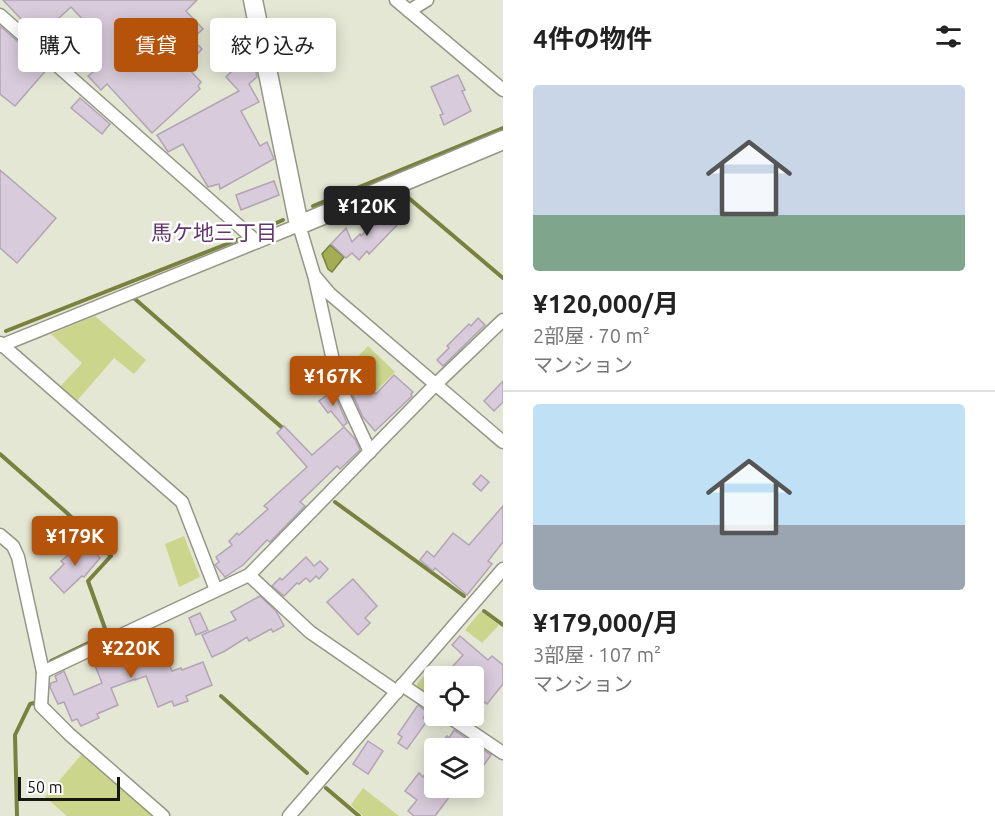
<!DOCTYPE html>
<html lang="ja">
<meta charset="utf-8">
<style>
body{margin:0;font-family:Ubuntu,"Noto Sans JP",sans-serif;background:#f6f6f6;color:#222;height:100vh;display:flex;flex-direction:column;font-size:22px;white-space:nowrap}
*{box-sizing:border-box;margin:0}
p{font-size:20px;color:#767676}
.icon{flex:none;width:33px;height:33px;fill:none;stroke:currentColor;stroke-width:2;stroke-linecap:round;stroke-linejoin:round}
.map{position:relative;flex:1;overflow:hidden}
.panel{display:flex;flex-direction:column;background:#fff;width:492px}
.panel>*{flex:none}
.guide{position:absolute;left:18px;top:18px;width:394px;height:54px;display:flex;gap:12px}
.controls{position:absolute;left:424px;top:666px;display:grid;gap:12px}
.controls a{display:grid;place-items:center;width:60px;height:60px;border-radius:6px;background:#fff;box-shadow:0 3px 15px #0003;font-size:30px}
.scale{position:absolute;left:18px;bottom:15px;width:102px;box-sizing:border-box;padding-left:6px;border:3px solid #151710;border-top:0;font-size:16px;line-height:21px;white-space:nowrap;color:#151710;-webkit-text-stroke:4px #fff;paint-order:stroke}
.price{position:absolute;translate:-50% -51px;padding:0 14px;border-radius:6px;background:#b45309;color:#fff;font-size:20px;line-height:39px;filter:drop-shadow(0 2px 3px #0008)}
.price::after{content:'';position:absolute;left:50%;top:36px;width:18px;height:14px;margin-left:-9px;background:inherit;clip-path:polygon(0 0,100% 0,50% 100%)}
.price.current{background:#222;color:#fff}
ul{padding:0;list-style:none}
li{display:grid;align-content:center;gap:12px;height:318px;padding:0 30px}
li+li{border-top:2px solid #e0e0e0}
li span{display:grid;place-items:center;height:186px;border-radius:6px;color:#555}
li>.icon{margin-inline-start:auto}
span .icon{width:108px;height:108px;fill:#fffc;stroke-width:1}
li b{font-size:26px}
h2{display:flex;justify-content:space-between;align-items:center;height:72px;padding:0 30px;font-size:26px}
.chip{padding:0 21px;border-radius:6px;background:#fff;box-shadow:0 3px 15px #0003;font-size:21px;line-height:54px}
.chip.current{background:#b45309;color:#fff}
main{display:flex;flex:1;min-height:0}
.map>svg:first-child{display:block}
.green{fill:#cbd58c}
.water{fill:#a3ae52;stroke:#78813e;stroke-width:1.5}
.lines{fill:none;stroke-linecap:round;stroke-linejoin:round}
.stream{stroke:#78813e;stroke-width:4}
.building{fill:#d8cbdb;stroke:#b1a5b5;stroke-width:1.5}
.street-casing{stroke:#949785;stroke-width:15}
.secondary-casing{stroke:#949785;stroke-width:21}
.street{stroke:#fff;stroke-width:12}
.secondary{stroke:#fff;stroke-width:18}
.labels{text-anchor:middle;stroke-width:5;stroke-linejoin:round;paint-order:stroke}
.neighbourhood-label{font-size:21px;fill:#62376d;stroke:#fff}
</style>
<main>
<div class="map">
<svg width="503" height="816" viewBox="0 0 503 816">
<rect width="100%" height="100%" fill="#e4e7d4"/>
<!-- green -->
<g class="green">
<path d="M95 316 146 360 134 374 114 358 75 403 59 388 82 363 51 334Z"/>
<path d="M368 346 395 372 376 391 350 365Z"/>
<path d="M184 536 200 577 179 587 165 544Z"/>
<path d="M481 611 499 625 482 643 465 630Z"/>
<path d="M431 668 440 676H435V692L430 699 418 691 417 684Z"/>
<path d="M82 754 153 816H67L45 797Z"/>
<path d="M363 788 399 816H363L351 805Z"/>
</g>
<!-- water -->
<path class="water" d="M330 245 344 257 332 272 328 269 322 254Z"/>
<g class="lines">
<!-- stream -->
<g class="stream">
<path d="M404 194 503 278"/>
<path d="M313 206 503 128"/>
<path d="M260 230 283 220"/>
<path d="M135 299 286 431"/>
<path d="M6 331 242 238"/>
<path d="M0 454 67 513 111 556 88 581 107 634 51 661"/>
<path d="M335 502 464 596"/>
<path d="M484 611 503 625"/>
<path d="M221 696 307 773"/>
<path d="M326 788 359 816"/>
<path d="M17 816 15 735 30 704 34 703"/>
</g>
</g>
<!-- building -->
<g class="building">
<path d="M3 0H197L186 11 203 29 192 39 202 49 186 66 201 82 198 86 200 89 152 133 107 84 101 90 88 76 93 72 65 42 86 23 71 7 38 37Z"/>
<path d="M0 26 48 68 15 106 0 94Z"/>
<path d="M249 38 257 77 249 84 259 102 241 111 260 146 267 142 274 159 220 189 219 184 208 187 183 144 168 152 157 135 239 91 226 77 240 63 232 55Z"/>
<path d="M458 75 465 90 462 91 471 111 444 125 440 115 443 114 431 87Z"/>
<path d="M80 98 110 124 102 134 71 108Z"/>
<path d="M0 170 56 218 17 263 0 248Z"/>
<path d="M274 181 279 195 241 210 236 195Z"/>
<path d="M392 208 403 219 369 254 367 251 359 260 352 253 346 258 331 244 346 228 352 242 360 234 361 236 373 224 375 225Z"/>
<path d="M478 318 485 325 443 366 437 360 449 348 447 346 469 324 471 326Z"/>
<path d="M341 358 376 394 394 375 413 392 411 394 412 396 375 431 363 417 346 380Z"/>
<path d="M503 381V402L494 411 484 401Z"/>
<path d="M333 391 347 423 343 426 331 411 328 413 319 401Z"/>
<path d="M284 426 312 455 344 427 355 439 360 450 340 469 337 466 300 502 305 506 270 542 267 540 243 565 225 577 215 565 219 562 216 557 232 545 229 541 237 533 239 535 268 509 264 506 307 467 277 433Z"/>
<path d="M481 475 489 482 481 491 473 484Z"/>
<path d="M503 506V542L488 561 492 564 467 595 435 568 433 571 420 560 427 551 434 557 453 533 469 545Z"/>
<path d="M84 542 100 558 84 577 82 576 64 593 50 578 64 564 61 561Z"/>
<path d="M306 557 314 566 320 561 328 569 319 579 316 576 310 582 306 578 299 584 297 583 284 596 272 586 280 578 282 580Z"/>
<path d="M353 579 377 606 365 618 370 623 358 635 327 602Z"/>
<path d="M260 596 276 611 284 626 273 632 271 629 249 641 247 637 225 651 212 657 202 635 236 620 231 612Z"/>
<path d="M200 613 208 630 196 635 189 618Z"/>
<path d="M156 633 172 671 181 668 182 670 203 662 212 685 186 696 188 701 174 706 172 701 158 707 146 676 135 680V679L111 688 118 705 97 714 99 718 81 726 77 719 72 721 64 702 58 704 50 687 51 683 57 681 55 676 64 671 74 695 102 683 92 658 139 637 140 640Z"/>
<path d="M460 636 488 660 492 656 503 665V684L487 704 485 702 474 715V676H444L463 655 452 645Z"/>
<path d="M418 705 427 712 423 718 427 721 407 749 398 743 402 737 398 734Z"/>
<path d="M454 730 491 755 474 779V748H438L447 736 449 738Z"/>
<path d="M368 741 383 751 368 774 353 764Z"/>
<path d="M435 759V788H456L435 816H414L408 811 417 800 405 791 419 773 423 777Z"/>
</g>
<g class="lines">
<!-- street casing -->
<g class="street-casing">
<g id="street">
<path d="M396 0 503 90"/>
<path d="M409 11 427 0"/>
<path d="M0 15 257 242"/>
<path d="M315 279 338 383 370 452"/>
<path d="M0 343 182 502 216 590"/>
<path d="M0 346 299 225 314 275 330 294 503 442"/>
<path d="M0 535 13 546 18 557 43 672"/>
<path d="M249 575 310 632 397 692"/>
<path d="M402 685 435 707"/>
<path d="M448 716 503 753"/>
<path d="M163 816 69 734 41 706 43 672 249 575 436 384 503 320"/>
<path d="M289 816 503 569"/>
</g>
</g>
<!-- secondary casing -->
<g class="secondary-casing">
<path id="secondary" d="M253 0 299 225 503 140"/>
</g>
<!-- street -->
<use href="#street" class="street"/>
<!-- secondary -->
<use href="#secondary" class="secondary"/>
</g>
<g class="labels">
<!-- neighbourhood labels -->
<g class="neighbourhood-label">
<text x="214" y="240">馬ケ地三丁目</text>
</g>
</g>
</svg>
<div class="controls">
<a><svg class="icon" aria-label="locate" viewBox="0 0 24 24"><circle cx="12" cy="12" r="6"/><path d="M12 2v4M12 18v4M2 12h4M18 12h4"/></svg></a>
<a><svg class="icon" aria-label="layers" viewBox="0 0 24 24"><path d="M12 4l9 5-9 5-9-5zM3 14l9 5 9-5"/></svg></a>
</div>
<div class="scale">50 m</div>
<b class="price current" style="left:367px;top:237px">¥120K</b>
<b class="price" style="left:333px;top:407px">¥167K</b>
<b class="price" style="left:75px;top:567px">¥179K</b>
<b class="price" style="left:131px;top:679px">¥220K</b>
<div class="guide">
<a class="chip">購入</a>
<a class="chip current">賃貸</a>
<a class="chip">絞り込み</a>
</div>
</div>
<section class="panel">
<h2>4件の物件<svg class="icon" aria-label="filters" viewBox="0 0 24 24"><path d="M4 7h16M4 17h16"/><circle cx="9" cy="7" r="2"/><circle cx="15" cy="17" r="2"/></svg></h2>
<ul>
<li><span style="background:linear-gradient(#c9d6e8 70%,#7fa58c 0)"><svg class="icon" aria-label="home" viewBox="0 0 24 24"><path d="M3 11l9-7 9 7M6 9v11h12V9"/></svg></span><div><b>¥120,000/月</b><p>2部屋 · 70 m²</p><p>マンション</p></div></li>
<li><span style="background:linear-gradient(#bfe0f5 65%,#9aa5b1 0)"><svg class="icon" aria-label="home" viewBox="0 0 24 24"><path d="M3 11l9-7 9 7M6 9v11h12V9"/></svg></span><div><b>¥179,000/月</b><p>3部屋 · 107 m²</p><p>マンション</p></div></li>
</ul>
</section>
</main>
